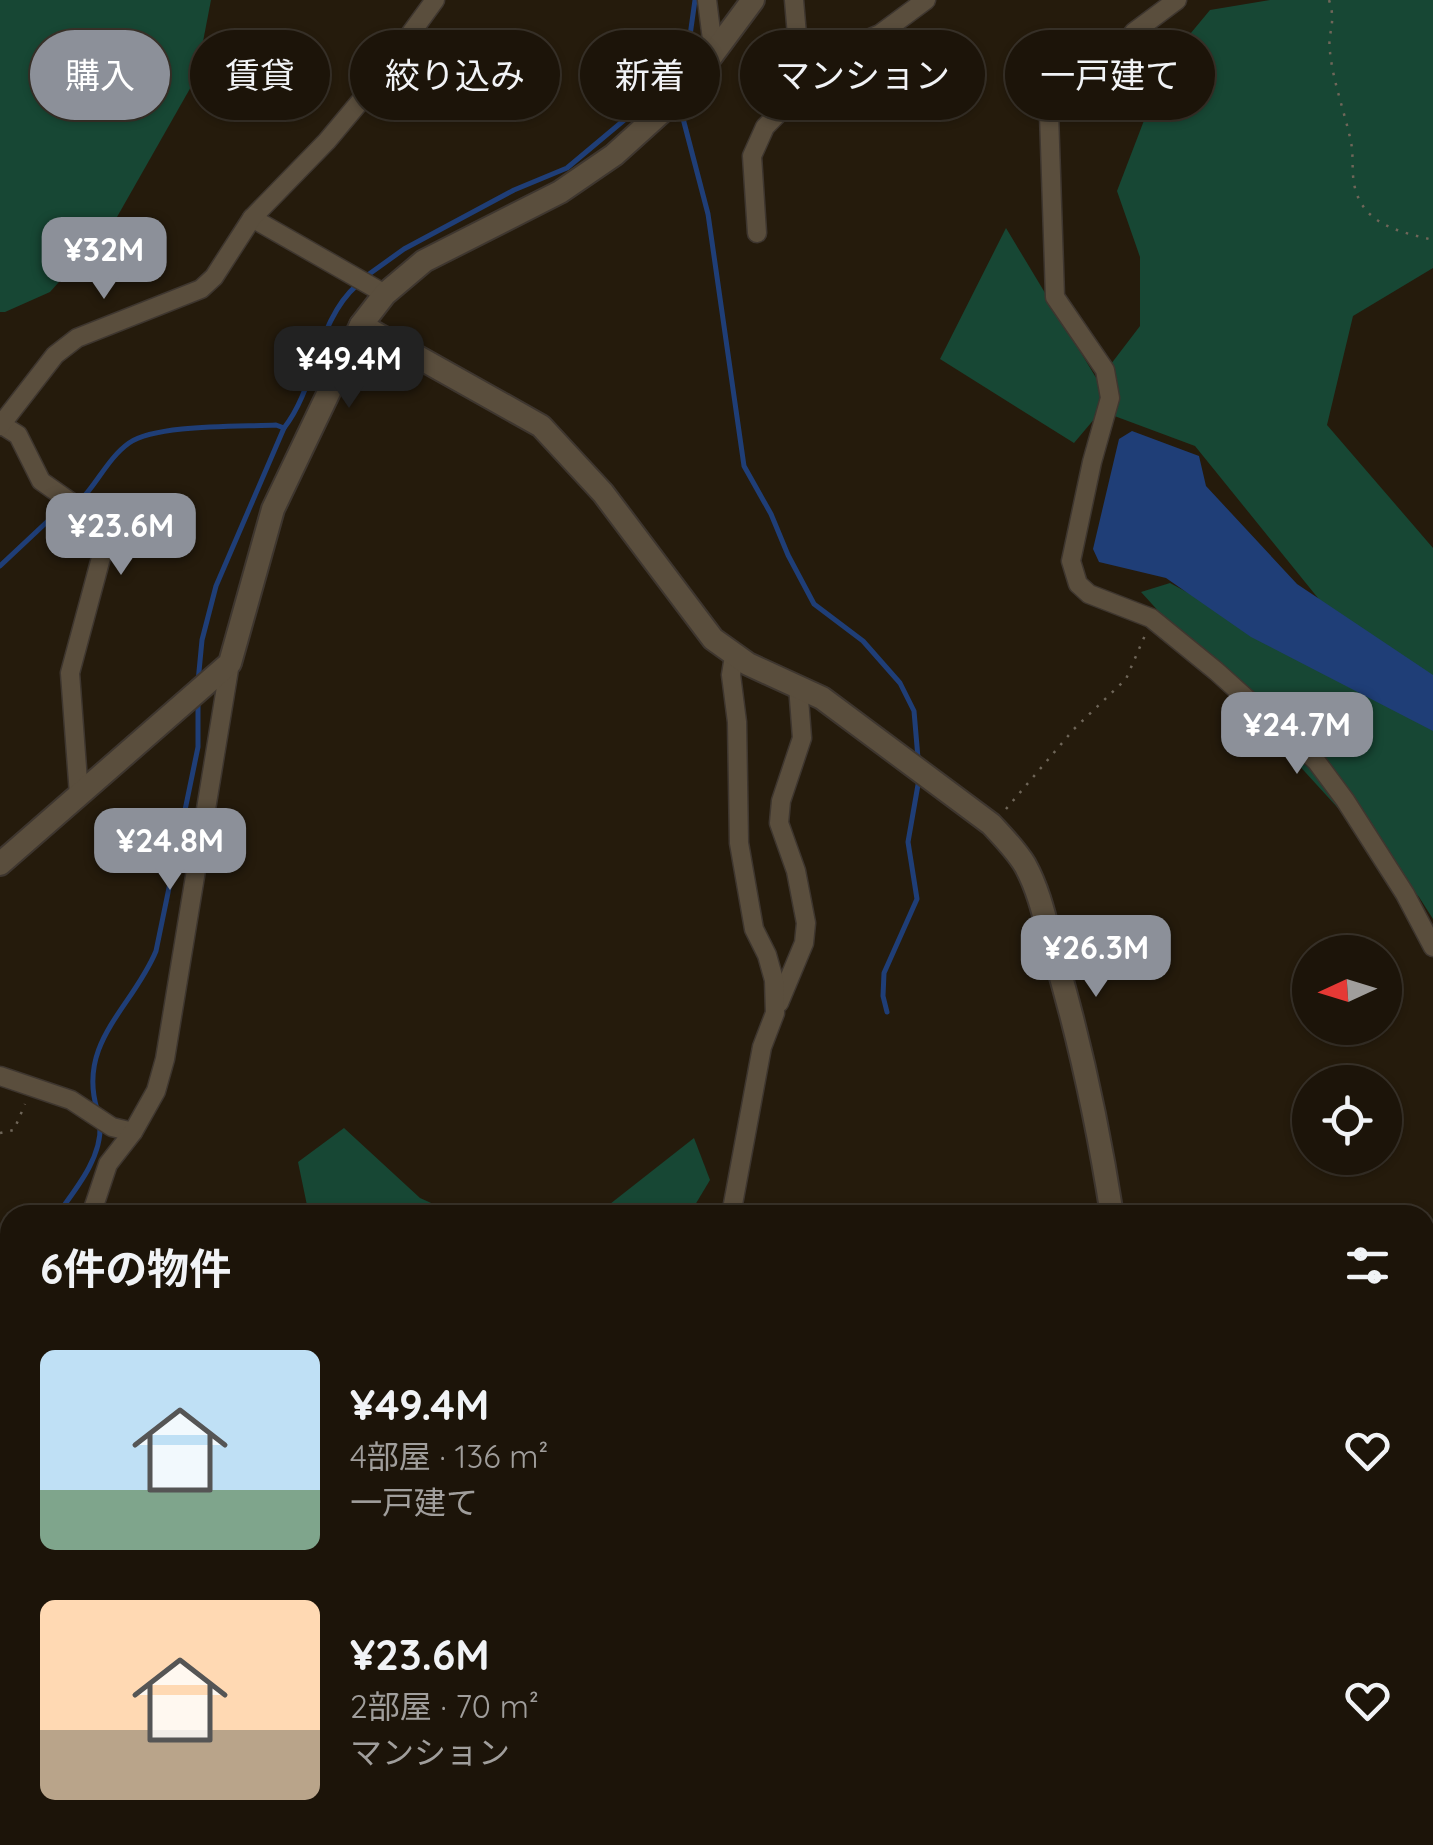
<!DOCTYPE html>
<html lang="ja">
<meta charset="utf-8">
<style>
body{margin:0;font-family:Quicksand,"Noto Sans JP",sans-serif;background:#251d12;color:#f1f3f6;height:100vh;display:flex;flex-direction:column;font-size:38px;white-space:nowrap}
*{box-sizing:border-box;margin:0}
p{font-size:32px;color:#a09e9c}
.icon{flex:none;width:55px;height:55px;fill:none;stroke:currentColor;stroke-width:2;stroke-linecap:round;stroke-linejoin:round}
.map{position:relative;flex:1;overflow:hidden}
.sheet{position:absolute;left:0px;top:1205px;width:1435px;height:640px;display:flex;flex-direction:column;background:#1c1409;border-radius:30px 30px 0 0;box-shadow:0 2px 8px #0004,0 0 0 2px #3a332a}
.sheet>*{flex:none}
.guide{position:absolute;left:30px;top:30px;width:1375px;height:90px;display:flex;gap:20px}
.needle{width:65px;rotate:266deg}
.fabs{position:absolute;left:1292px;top:935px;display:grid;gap:20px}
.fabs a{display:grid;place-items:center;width:110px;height:110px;border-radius:50%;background:#1c1409;box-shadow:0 2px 8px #0004,0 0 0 2px #3a332a;font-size:50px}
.price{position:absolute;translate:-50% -85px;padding:0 22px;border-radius:20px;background:#8c9099;color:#fff;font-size:32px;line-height:65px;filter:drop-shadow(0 2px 5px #0008)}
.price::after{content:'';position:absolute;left:50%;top:60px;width:30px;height:22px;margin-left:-15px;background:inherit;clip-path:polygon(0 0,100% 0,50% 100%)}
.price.on{background:#222;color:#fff}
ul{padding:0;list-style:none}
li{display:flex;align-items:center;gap:30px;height:250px;padding:0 40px}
li span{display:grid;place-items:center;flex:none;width:280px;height:200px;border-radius:15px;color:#555}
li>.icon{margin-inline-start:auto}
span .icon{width:120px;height:120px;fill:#fffc;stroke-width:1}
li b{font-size:42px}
h2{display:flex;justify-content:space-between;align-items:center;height:120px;padding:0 40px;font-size:42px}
.tag{padding:0 35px;border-radius:45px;background:#1c1409;box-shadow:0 2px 8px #0004,0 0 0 2px #3a332a;font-size:35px;line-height:90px}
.tag.on{background:#8c9099;color:#fff}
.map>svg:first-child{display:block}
.green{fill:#174734}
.water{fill:#1f3e77}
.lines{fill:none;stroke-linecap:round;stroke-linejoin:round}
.stream{stroke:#1f3e77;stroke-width:5}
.minor-casing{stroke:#3e362f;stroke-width:21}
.tertiary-casing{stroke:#3e362f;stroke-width:26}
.path{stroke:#6f6659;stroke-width:2.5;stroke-dasharray:2.5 8;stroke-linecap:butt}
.minor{stroke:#5a4e3d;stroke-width:18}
.tertiary{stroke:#5a4e3d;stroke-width:22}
</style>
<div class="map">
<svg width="1433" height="1845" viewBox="0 0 1433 1845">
<rect width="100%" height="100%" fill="#251b0c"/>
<!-- green -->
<g class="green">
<path d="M0 0H211L196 78 117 217 50 292 5 312H0Z"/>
<path d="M1270 0H1433V268L1353 316 1327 425 1433 548V919L1419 897 1141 592 1170 583 1411 713 1195 446 1101 411 1074 443 940 359 1006 228 1098 381 1140 326V257L1117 191 1166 63 1210 10Z"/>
<path d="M344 1128 420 1198 458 1215H309L298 1162Z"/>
<path d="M694 1138 710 1180 689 1215H596Z"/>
<path d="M522 1835H598C572 1845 549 1845 522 1835Z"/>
</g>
<!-- water -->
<path class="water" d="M1132 431 1199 456 1206 486 1297 584 1433 675V731L1251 637 1166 578 1099 562 1093 549 1119 439Z"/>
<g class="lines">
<!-- stream -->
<g class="stream">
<path d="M679 74 687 57 695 0"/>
<path d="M680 107 708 214 744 466 771 514 788 555 814 604 863 641 900 683 914 711 918 758"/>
<path d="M365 277 404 249 514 190 567 168 678 75"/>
<path d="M79 502C97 484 108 458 129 443 157 424 240 427 276 425L284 428"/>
<path d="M0 566 50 519 69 508"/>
<path d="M198 682 202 640 216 586 284 428C317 386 316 321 357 285"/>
<path d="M887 1012 883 996 884 973 917 899 908 842 919 779"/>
<path d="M97 1109C77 1042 133 1007 156 951L198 747V703"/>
<path d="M57 1215C75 1190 102 1158 100 1125"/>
<path d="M0 1291 10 1279"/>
</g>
<!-- minor casing -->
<g class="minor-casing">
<g id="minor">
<path d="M707 0 714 55"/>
<path d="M1177 0 1134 32 1119 51 1063 82 1053 95 1049 114 1055 297 1105 370 1110 398 1092 462 1071 561 1078 584 1089 594 1151 618 1216 671 1316 761 1345 800 1405 894 1433 947"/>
<path d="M804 66 880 34 926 0"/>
<path d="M252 218 385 294"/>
<path d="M757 233 752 156 765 127 804 87 807 76 799 59 794 0"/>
<path d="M2 425 18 435 41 481 78 507 96 526 102 554 70 673 79 795"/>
<path d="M0 426 55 355 77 338 201 289 214 277 252 218 327 141 368 92 435 0"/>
<path d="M779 1003 804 943 806 923 796 871 779 823 781 801 802 738 798 686"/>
<path d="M0 1076 71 1100 112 1127 133 1132"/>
<path d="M91 1215 108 1164 133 1132 156 1091 165 1059 230 663"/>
<path d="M731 1215 762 1047 775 1013 774 980 767 955 754 929 739 843 737 722 731 675 734 656"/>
<path d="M0 1570 10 1556"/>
<path d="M1425 1778 1433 1764"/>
<path d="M166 1835 167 1845"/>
<path d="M1290 1835 1294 1845"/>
<path d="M669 1845 672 1835"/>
<path d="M1381 1845 1388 1835"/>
</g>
</g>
<!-- tertiary casing -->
<g class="tertiary-casing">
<g id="tertiary">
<path d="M361 325 541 426 603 493 713 639 748 664 822 698 991 824C1003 837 1016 850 1025 865 1040 892 1046 924 1054 953 1080 1040 1098 1125 1112 1215"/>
<path d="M0 864 230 663 273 509 361 325 385 294 424 261 560 192 614 155 687 89 753 0"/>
<path d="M1425 1498 1433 1497"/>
</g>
</g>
<!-- path -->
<g class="path">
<path d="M1329 0C1337 24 1327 32 1330 52 1333 82 1345 113 1351 142 1354 157 1351 173 1355 188 1364 225 1401 232 1433 240"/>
<path d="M1006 809 1074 729 1126 679 1146 633"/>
<path d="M0 1133 14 1130 25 1104"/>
</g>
<!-- minor -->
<use href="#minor" class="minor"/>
<!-- tertiary -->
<use href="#tertiary" class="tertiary"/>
</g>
</svg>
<div class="fabs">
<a><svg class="needle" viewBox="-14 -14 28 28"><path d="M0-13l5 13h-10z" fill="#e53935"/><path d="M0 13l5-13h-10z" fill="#a09e9c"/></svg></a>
<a><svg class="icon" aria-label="locate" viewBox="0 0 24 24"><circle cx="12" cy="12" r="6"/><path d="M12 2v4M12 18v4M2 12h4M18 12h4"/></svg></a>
</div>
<b class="price" style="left:104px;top:302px">¥32M</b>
<b class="price on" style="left:349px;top:411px">¥49.4M</b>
<b class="price" style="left:121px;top:578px">¥23.6M</b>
<b class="price" style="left:1297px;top:777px">¥24.7M</b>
<b class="price" style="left:170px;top:893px">¥24.8M</b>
<b class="price" style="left:1096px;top:1000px">¥26.3M</b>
<div class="guide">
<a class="tag on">購入</a>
<a class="tag">賃貸</a>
<a class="tag">絞り込み</a>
<a class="tag">新着</a>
<a class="tag">マンション</a>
<a class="tag">一戸建て</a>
</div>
<section class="sheet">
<h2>6件の物件<svg class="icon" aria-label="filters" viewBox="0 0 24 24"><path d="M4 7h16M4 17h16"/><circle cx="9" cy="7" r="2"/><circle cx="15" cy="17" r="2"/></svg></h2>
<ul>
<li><span style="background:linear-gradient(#bfe0f5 70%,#7fa58c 0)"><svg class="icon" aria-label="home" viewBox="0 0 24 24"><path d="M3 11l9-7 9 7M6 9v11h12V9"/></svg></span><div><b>¥49.4M</b><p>4部屋 · 136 m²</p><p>一戸建て</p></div><svg class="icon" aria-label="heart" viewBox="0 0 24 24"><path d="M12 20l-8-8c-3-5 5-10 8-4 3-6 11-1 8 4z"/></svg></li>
<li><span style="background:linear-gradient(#ffd9b3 65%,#b9a48a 0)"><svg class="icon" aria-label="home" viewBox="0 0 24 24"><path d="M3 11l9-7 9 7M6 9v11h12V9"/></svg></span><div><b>¥23.6M</b><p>2部屋 · 70 m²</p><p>マンション</p></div><svg class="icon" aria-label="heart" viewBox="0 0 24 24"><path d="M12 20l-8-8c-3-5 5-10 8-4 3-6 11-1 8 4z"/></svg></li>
</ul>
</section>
</div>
